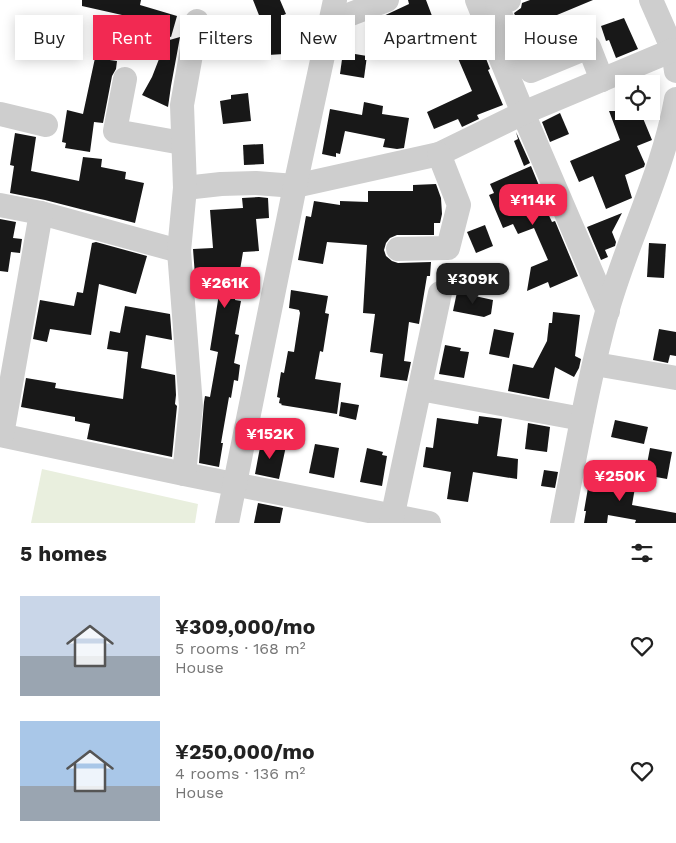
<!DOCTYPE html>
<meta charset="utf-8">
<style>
body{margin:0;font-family:"Work Sans",sans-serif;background:#f2f2f2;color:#222;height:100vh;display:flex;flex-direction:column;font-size:19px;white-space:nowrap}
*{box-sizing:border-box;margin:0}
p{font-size:16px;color:#767676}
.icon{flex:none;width:28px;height:28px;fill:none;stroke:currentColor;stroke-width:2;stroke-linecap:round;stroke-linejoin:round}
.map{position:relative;height:523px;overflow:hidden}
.panel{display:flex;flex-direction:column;background:#fff;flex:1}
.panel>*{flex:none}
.banner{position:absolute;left:15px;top:15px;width:646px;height:45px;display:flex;gap:10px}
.controls{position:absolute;left:615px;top:75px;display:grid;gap:10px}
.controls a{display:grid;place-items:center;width:45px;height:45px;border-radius:0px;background:#fff;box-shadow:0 2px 12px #0003;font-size:25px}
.price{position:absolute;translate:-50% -42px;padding:0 11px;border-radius:10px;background:#f22952;color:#fff;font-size:16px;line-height:32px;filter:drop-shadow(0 1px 2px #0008)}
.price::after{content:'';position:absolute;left:50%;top:30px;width:15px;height:11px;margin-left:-8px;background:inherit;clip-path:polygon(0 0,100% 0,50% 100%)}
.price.on{background:#222;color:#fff}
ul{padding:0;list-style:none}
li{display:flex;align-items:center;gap:15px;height:125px;padding:0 20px}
li span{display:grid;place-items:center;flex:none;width:140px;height:100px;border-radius:0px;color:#555}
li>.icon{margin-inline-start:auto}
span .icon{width:60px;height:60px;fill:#fffc;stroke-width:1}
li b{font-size:21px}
h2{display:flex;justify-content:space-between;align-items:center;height:60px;padding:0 20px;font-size:21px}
.tag{padding:0 18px;border-radius:0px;background:#fff;box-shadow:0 2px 12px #0003;font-size:18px;line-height:45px}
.tag.on{background:#f22952;color:#fff}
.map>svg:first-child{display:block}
.green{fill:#e9efde}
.building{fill:#181818}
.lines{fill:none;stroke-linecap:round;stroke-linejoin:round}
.minor{stroke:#cecece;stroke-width:24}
</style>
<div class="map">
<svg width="676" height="523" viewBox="0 0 676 523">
<rect width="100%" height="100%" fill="#fff"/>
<!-- green -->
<path class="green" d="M42 469 198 504 195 523H31Z"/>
<!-- building -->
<g class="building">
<path d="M82 0H141L140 5 177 16 171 37 141 28 143 21 122 16V15L82 6Z"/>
<path d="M253 0H280L286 14 281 16 284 54 268 55 266 33Z"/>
<path d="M408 0H426L440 37 465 26 471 38 477 35 490 69 488 70 503 105 477 115 479 119 462 127 458 119 434 129 427 112 472 91 457 56 447 60 443 52 429 59 413 21 382 33 377 19 409 4Z"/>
<path d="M530 0H593L521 30 514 13 521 8 522 3Z"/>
<path d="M624 18 638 49 616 58 609 40 606 41 601 26Z"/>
<path d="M216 27 220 43 206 46 210 29Z"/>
<path d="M180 37 171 86 168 107 142 95 152 77 166 41Z"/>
<path d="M343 52 367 56 364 78 340 74Z"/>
<path d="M95 58 117 61 116 69 112 76 103 123 94 122 90 152 65 148 66 143 62 142 67 110 83 114Z"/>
<path d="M248 93 251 121 223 124 220 101 231 99V95Z"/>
<path d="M364 102 383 106 382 114 409 118 404 148 397 149 383 147 385 139 345 131 340 154 336 153V157L322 154 330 109 362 115Z"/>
<path d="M609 111H640L652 140 637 146 645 164 644 167 625 175 632 198 606 209 593 176 579 182 570 161 620 140Z"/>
<path d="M560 113 569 134 550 142 542 122Z"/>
<path d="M516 132 530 163 524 166 514 141 518 139Z"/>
<path d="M15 133 36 137 31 171 79 181 83 157 102 159 101 167 126 172 125 179 144 183 135 223 45 200 10 193 14 166 10 165Z"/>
<path d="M263 144 264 164 244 165 243 145Z"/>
<path d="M531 166 540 188 537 190 552 222 555 221 578 276 550 288 548 282 527 291 531 267 548 260 534 228 518 234 513 224 503 228 489 195 494 193 490 184Z"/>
<path d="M436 184 441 198 442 214 440 223H434V235H397L390 238 386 243 384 250 386 256 392 261 398 263 431 262 430 276H427L419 324 409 322 404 361 411 362 407 381 380 377 383 354 370 352 375 314 363 313 367 245 327 242 323 264 298 260 306 216 311 217 314 201 340 205V201L368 202V191H413V185Z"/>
<path d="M259 197 268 198 269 218 256 219 259 251 243 252 235 300 241 301 235 334 239 335 234 363 240 365 238 381 234 380 231 398 229 397 221 443H223L219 467 199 463 204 402 205 396 210 397 218 352 210 350 220 288 196 289 193 249 213 248 210 210 243 208 242 198Z"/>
<path d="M622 213 612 232 616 242 615 246 605 250 608 257 601 260 587 227Z"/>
<path d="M0 219 16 222 13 238 22 239 20 253 11 252 8 272 0 271Z"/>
<path d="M485 225 493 246 476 253 467 232Z"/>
<path d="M96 242 147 256 136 294 99 284 91 335 50 329 47 342 33 339 40 300 74 306 77 292 83 293 92 243Z"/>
<path d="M649 243 666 244 664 278 647 277Z"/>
<path d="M291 290 328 296 325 313 329 314 323 352 320 351 315 379 341 383 337 414 281 405 282 404 279 403 280 398 277 397 281 372 284 373 288 351 294 352 300 313 299 310 289 308Z"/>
<path d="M457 292 493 300 491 314 484 317 453 311Z"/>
<path d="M125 306 170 314 172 340 146 335 141 368 175 375 176 395 175 404 177 406 172 457 87 439 90 424 75 421V417L21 407 26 378 56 383 55 388 123 399 128 352 107 349 110 331 120 333Z"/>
<path d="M553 312 580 315 575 356 581 359 579 368 574 377 555 367 549 399 508 391 513 364 533 368 547 341 549 323H552Z"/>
<path d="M494 329 514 333 509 358 489 354Z"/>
<path d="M659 329 676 332V356L670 355 668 363 653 360Z"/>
<path d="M445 345 461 348 460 351 469 352 464 378 439 374Z"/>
<path d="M341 402 359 405 356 420 339 416Z"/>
<path d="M479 416 502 419 497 456 518 459 517 479 473 472 468 502 447 499 451 472 423 467 426 447 433 448 437 418 478 424Z"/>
<path d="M615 420 648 427 644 444 611 437Z"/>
<path d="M528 423 550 427 547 452 525 449Z"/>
<path d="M261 442 286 446 279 479 255 474Z"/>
<path d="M315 444 339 448 334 478 309 473Z"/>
<path d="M367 448 383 452 382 455 387 456 382 486 360 482Z"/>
<path d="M650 448 672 452 667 479 645 475Z"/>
<path d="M544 470 558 472 555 488 541 486Z"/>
<path d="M609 471 637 476 632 505 676 513V523H635L636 520 608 515 607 523H584L586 511H584L589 482 606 484Z"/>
<path d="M258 503 283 508 280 523H254Z"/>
</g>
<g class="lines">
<!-- minor -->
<g class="minor">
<path d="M477 0 523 113 608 311"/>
<path d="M509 0 497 5 510 40 531 71 589 47 602 80"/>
<path d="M651 0 673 50 676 71"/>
<path d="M330 22 387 0"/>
<path d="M125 79 115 131 182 143"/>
<path d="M0 114 46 125"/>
<path d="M185 188 221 184 256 183 295 186 439 154 523 113 673 50"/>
<path d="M0 205 41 213 179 251"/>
<path d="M398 249 448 248 459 205 439 154"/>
<path d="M595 364 676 378"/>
<path d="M420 389 582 419"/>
<path d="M0 435 184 474 429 523"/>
<path d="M2 435 41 213"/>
<path d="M184 474 191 406 179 251 185 188 182 105 197 21"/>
<path d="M227 523 295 186 335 0"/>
<path d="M391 523 440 293"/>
<path d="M562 523C576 452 588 381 607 312 627 240 663 173 676 99"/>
</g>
</g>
</svg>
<div class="controls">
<a><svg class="icon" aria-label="locate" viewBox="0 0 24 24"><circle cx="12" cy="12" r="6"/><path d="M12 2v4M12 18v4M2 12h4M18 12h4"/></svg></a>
</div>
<b class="price" style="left:533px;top:226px">¥114K</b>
<b class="price on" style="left:473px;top:305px">¥309K</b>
<b class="price" style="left:225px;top:309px">¥261K</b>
<b class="price" style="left:270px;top:460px">¥152K</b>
<b class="price" style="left:620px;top:502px">¥250K</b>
<div class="banner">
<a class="tag">Buy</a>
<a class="tag on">Rent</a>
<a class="tag">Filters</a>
<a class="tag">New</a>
<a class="tag">Apartment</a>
<a class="tag">House</a>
</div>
</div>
<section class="panel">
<h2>5 homes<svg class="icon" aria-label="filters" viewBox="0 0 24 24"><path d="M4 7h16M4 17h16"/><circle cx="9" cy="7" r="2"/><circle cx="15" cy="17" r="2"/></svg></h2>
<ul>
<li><span style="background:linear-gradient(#c9d6e8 60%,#9aa5b1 0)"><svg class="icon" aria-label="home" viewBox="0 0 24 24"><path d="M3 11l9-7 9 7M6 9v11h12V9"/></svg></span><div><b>¥309,000/mo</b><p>5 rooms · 168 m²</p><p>House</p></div><svg class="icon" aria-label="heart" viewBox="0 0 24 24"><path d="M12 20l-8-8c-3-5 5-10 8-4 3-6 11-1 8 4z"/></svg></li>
<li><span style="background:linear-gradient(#a9c7e8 65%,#9aa5b1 0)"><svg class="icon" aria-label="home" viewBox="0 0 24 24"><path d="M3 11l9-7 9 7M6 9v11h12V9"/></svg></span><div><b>¥250,000/mo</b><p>4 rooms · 136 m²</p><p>House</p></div><svg class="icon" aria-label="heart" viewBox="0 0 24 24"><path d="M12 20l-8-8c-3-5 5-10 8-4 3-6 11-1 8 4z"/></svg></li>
</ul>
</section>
